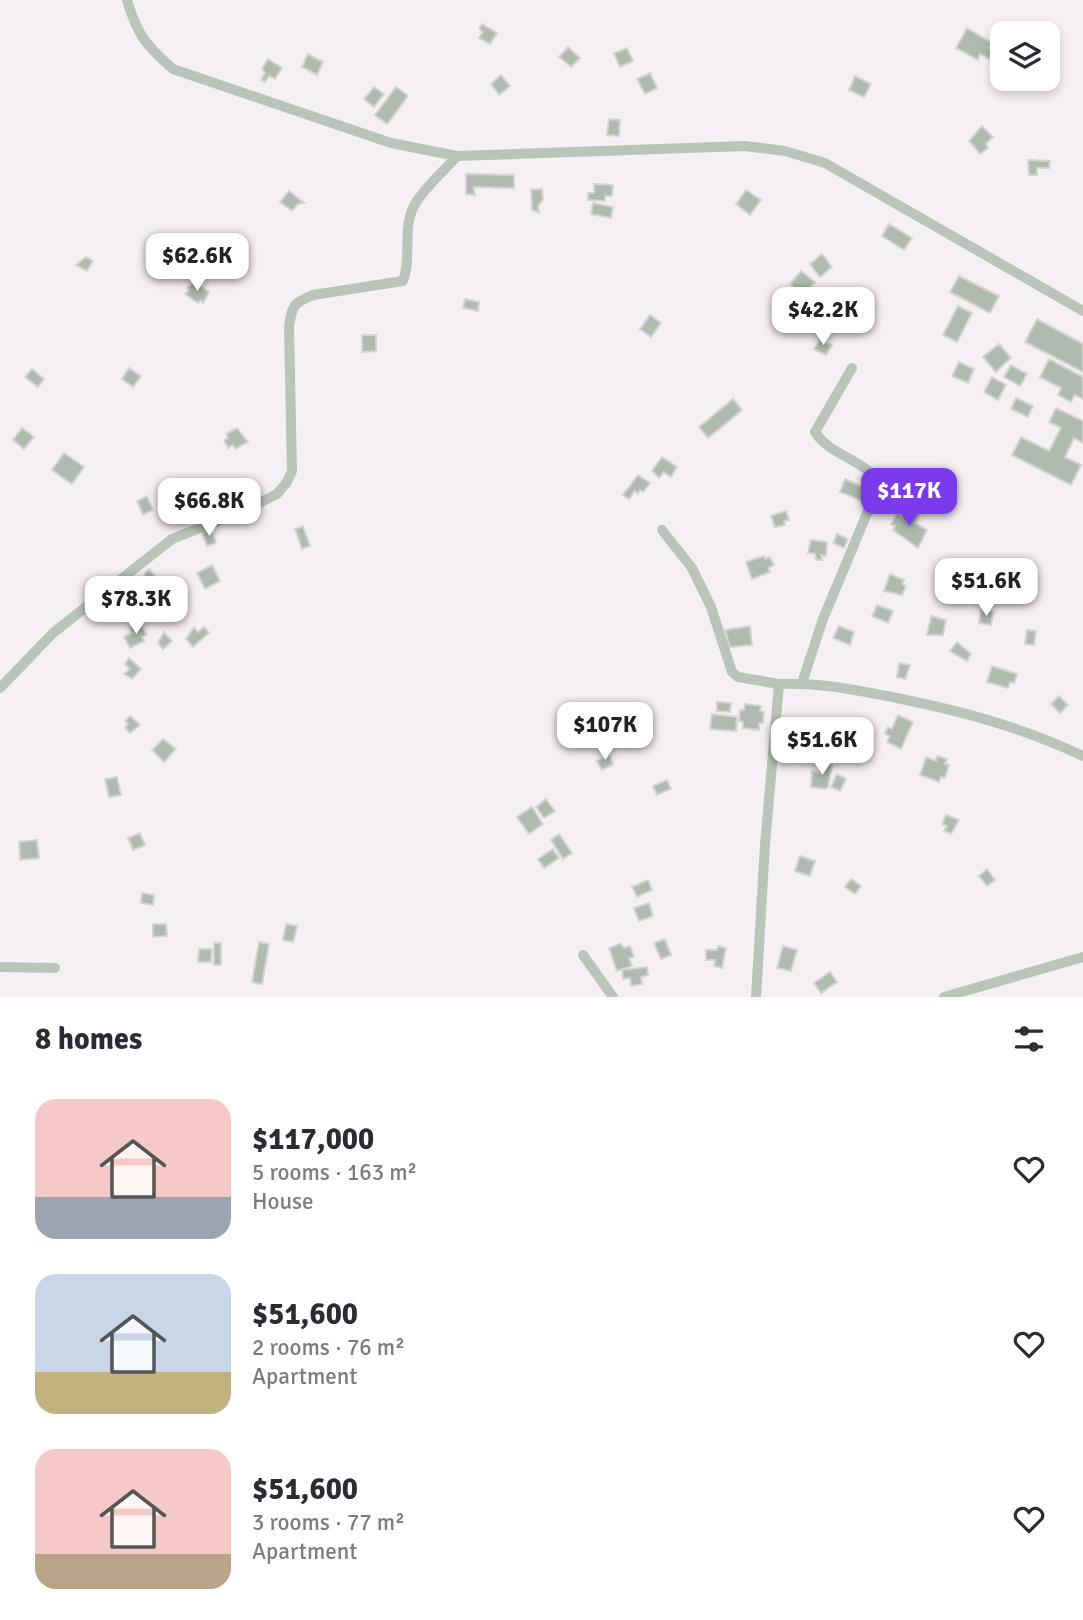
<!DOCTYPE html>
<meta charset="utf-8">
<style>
body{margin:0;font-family:Signika,sans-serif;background:#f2f2f3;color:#2b2b33;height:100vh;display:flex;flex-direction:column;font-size:26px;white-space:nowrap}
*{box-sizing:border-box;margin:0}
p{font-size:23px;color:#7c7c81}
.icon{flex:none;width:38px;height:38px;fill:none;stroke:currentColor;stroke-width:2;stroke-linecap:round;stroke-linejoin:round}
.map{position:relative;height:997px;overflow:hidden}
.details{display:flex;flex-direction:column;background:#fff;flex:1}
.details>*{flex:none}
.buttons{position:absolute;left:990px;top:21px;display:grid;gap:14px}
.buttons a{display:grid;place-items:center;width:70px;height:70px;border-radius:14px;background:#fff;box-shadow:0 4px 10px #0003;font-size:35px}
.price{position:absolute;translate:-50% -60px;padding:0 16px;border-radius:14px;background:#fff;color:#222;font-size:23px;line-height:46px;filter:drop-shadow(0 2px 4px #0008)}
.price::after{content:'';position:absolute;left:50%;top:42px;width:21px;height:16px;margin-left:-10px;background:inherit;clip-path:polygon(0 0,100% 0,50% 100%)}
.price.active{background:#7c3aed;color:#fff}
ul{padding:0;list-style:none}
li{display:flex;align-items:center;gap:21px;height:175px;padding:0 35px}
li span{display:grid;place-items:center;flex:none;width:196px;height:140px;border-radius:21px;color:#555}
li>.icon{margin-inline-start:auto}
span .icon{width:84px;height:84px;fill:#fffc;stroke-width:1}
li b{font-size:30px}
h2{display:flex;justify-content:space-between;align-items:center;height:84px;padding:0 35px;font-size:30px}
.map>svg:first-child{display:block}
.building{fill:#b0bbaf;stroke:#d6d3d5;stroke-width:2}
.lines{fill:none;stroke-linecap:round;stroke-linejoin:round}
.street{stroke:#bbc4bb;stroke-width:10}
</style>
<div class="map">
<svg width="1083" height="997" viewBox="0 0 1083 997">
<rect width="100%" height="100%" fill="#f5f0f3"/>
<!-- building -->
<g class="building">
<path d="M482 24 497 33 490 44 479 38 483 32 479 29Z"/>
<path d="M967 28 992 43 989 48 994 50 989 59 980 54 978 60 956 48Z"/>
<path d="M568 47 580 58 571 67 559 57Z"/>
<path d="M627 48 633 61 620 67 614 53Z"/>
<path d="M308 54 323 62 317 75 302 67Z"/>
<path d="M268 59 282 68 275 79 269 76 265 82 261 80 265 73 262 69Z"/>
<path d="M650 73 657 88 645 94 637 79Z"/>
<path d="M501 75 510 86 499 95 491 84Z"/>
<path d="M855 76 871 84 864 97 849 90Z"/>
<path d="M374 87 384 94 374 107 364 99Z"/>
<path d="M396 87 408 96 387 124 375 115Z"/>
<path d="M609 119 620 120 619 136 607 135Z"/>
<path d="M982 126 993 137 986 144 988 148 980 154 969 141Z"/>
<path d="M1028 160 1050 161 1049 168H1037V175H1029Z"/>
<path d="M466 174 514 175V188L474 187 475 195 466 194Z"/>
<path d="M594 184 613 185 612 196H605V201L588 200V193H594Z"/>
<path d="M542 189 543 200 538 206 539 213 532 210 531 190Z"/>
<path d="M746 190 761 200 750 215 736 204Z"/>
<path d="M289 191 304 203 298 204 292 211 280 202Z"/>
<path d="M593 203 613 207 611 218 591 214Z"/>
<path d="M889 224 912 238 904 250 882 236Z"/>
<path d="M822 254 832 267 820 277 810 264Z"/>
<path d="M86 257 93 261 87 271 76 265Z"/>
<path d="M801 271 815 282 803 295 790 284Z"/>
<path d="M959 276 999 296 990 313 950 292Z"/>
<path d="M195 282 209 292 203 303 201 300 198 303 185 294 189 290 187 288Z"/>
<path d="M465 299 479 302 478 311 463 308Z"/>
<path d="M958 306 972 313 957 342 943 335Z"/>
<path d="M650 315 661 323 651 337 640 329Z"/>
<path d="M1037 319 1083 344V372L1025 342Z"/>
<path d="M362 335H376V351L362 352Z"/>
<path d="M820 340 832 345 826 355 814 349Z"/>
<path d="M999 344 1011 358 996 372 983 357Z"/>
<path d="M1049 359 1083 377V399L1075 395 1071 402 1058 395 1061 388 1040 377Z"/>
<path d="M959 362 974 369 968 383 952 376Z"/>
<path d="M1011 365 1027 374 1020 386 1004 377Z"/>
<path d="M129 368 141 376 133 387 122 379Z"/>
<path d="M32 369 44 379 38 387 25 377Z"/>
<path d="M992 377 1006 385 998 400 984 392Z"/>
<path d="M1016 398 1033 406 1028 417 1011 409Z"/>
<path d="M733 399 742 410 708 438 699 427Z"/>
<path d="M1056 408 1083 421V443L1074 438 1065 457 1081 465 1071 485 1012 455 1021 437 1049 451 1061 428 1049 422Z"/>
<path d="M22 428 34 437 24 449 13 440Z"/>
<path d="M237 428 248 442 235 449 233 445 228 448 224 440 228 438 226 434Z"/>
<path d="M64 453 84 467 72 484 52 470Z"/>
<path d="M662 457 677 467 671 477 664 472 659 478 652 471Z"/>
<path d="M638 475 650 483 643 492 640 490 638 494 635 491 629 499 623 495Z"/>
<path d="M845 479 867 489 862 501 840 492Z"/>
<path d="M147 496 153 510 143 515 137 501Z"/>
<path d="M905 509 919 515 915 523 927 530 918 548 893 530 895 526 891 524 897 513 902 516Z"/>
<path d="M786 511 789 520 784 521 785 525 775 527 771 516Z"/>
<path d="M303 526 310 546 302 549 295 529Z"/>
<path d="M211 530 216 543 207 546 202 532Z"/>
<path d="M837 534 848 539 844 548 833 543Z"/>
<path d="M811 540 827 542 826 556 821 555 822 560H816L815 554 808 553Z"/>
<path d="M764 556 765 559 770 557 774 565 768 568 770 572 752 579 746 562Z"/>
<path d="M212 565 220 581 205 589 197 573Z"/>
<path d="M149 569 159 581 151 589 144 581 145 573Z"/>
<path d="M890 574 904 580 902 584 906 586 902 595 884 591Z"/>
<path d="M877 605 893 611 888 623 872 616Z"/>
<path d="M981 610 993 612 991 625 979 623Z"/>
<path d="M931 616 946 620 943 635H927Z"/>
<path d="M140 623 147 635 142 637 144 641 130 648 124 637 132 633 130 628Z"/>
<path d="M750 626 752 645 730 647 725 630Z"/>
<path d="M839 626 854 632 850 645 833 638Z"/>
<path d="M194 627 198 632 204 627 209 633 193 647 186 639Z"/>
<path d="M1027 630 1036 631 1034 645 1025 644Z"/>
<path d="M164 632 172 641 163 649 158 643Z"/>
<path d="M957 642 971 654 967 661 950 651Z"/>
<path d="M129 658 141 669 132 679 124 674 130 669 125 664Z"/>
<path d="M899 663 910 665 905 679 897 677Z"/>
<path d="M992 666 1017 674 1014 683 1010 682 1008 688 987 682Z"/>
<path d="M1059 696 1068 705 1060 713 1051 704Z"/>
<path d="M717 702 731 703 730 712 717 711Z"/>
<path d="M745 704 761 706 760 711 764 712 763 723H759V730L743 728V722L739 721 740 710H744Z"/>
<path d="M712 714 737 717 736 731 710 729Z"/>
<path d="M898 715 913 722 901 749 887 742 890 736 885 734 888 727 892 729Z"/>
<path d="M130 716 140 725 130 733 125 728 128 724 125 721Z"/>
<path d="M163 739 176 749 164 762 152 750Z"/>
<path d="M609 755 613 764 602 770 597 761Z"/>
<path d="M937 756 947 759 945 764 949 765 945 778 941 777 939 782 920 775 926 757 936 761Z"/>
<path d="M821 763 832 765 828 787 825 789 811 787 812 771 819 773Z"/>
<path d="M837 774 846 779 840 791 831 787Z"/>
<path d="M117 777 121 795 109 797 105 779Z"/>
<path d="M667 780 671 789 657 795 653 786Z"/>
<path d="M546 799 555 811 544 818 536 807Z"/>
<path d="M532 807 543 824 529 834 517 817Z"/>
<path d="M946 815 959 820 951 834 944 831 947 826 942 824Z"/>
<path d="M140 833 145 845 133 850 128 838Z"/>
<path d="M559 834 572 853 563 859 551 840Z"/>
<path d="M37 840 39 858 20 860 19 842Z"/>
<path d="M553 849 559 858 544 868 538 859Z"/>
<path d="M800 856 815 861 810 876 795 871Z"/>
<path d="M987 869 995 880 987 886 979 876Z"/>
<path d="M851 879 861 886 855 894 845 887Z"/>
<path d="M648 880 652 890 637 897 632 887Z"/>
<path d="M142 893 154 895 153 905 141 903Z"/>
<path d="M649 903 653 916 639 921 634 908Z"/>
<path d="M153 924H166L167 936 153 937Z"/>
<path d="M286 924 297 926 293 942 283 940Z"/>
<path d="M665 939 671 955 661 959 654 943Z"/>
<path d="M259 942 269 944 262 984 252 982Z"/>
<rect x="214" y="943" width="7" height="22"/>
<path d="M620 944 624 948 630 946 634 957 629 958 632 966 617 971 609 948Z"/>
<path d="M718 946 726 948 722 968 714 966 715 960H706V950H717Z"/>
<path d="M783 946 797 950 791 971 777 968Z"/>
<path d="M199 949H212L211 962H198Z"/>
<path d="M647 967 648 975 641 977 642 984 631 986 630 978 623 979 622 970Z"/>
<path d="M830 972 837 982 821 993 814 983Z"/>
</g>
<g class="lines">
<!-- street -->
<g class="street">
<path d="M127 0C137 34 146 46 173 69L391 143 457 156 745 146 785 151 825 163 1083 311"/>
<path d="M662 530 692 568 711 607 732 672 738 677 779 684"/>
<path d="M802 683 823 619 873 499 875 477C858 458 829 454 815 432L852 368"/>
<path d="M0 688 53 633 172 539 243 511 277 494 287 482 292 471 289 327C292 306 293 303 313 295L403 281C412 258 402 229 414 206 422 190 445 170 457 156"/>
<path d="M583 955 613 997"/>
<path d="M0 967 55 968"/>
<path d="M756 997 765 845 779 684C816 682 850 689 887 696 957 710 1017 725 1083 756"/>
<path d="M944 997 1083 957"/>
</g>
</g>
</svg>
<div class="buttons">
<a><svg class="icon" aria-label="layers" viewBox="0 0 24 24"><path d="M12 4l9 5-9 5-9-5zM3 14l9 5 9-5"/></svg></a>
</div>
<b class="price" style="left:197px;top:293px">$62.6K</b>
<b class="price" style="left:823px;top:347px">$42.2K</b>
<b class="price active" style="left:909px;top:528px">$117K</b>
<b class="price" style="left:209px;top:538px">$66.8K</b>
<b class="price" style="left:986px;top:618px">$51.6K</b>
<b class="price" style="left:136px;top:636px">$78.3K</b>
<b class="price" style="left:605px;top:762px">$107K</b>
<b class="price" style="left:822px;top:777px">$51.6K</b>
</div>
<section class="details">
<h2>8 homes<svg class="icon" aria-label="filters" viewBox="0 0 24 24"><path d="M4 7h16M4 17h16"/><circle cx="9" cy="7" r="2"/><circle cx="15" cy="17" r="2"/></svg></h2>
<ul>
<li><span style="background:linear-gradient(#f6c9c9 70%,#9aa5b1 0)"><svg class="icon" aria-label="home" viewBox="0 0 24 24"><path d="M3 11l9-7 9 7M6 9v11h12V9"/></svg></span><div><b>$117,000</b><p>5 rooms · 163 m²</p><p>House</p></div><svg class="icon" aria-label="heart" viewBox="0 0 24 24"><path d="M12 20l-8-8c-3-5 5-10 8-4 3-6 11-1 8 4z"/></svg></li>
<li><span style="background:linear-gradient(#c9d6e8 70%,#c2b280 0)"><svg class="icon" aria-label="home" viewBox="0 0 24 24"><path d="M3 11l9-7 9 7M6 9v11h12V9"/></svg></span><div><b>$51,600</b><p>2 rooms · 76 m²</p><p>Apartment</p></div><svg class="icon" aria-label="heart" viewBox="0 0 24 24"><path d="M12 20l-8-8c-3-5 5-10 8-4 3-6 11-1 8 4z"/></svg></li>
<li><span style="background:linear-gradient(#f6c9c9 75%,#b9a48a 0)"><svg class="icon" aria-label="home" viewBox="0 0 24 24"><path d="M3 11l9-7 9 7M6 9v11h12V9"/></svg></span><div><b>$51,600</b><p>3 rooms · 77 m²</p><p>Apartment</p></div><svg class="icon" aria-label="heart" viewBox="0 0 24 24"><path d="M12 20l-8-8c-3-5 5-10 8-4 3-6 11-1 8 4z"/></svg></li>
</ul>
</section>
